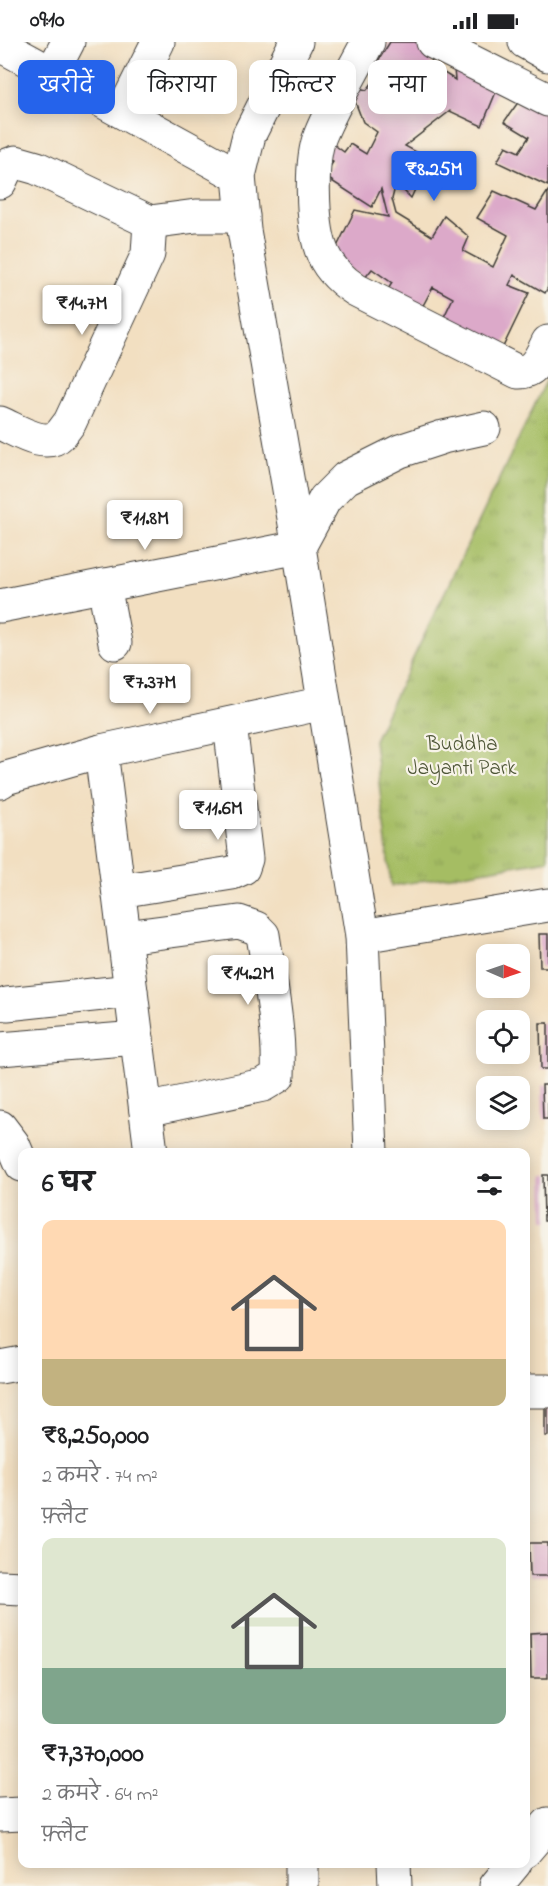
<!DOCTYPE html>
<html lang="hi">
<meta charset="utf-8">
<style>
body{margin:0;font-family:"Indie Flower","Playpen Sans Deva",sans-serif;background:#f2f2f2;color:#202124;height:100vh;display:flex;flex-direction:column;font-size:22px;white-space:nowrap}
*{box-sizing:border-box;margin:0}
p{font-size:20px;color:#757577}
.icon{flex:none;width:33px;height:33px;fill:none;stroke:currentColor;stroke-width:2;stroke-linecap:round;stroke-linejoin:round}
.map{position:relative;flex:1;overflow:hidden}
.sheet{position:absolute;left:18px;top:1106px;width:512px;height:720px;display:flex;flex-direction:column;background:#fff;border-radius:12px;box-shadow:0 3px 15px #0003}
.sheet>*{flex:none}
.guide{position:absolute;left:18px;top:18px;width:513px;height:54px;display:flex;gap:12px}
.needle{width:39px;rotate:92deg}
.tools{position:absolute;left:476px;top:902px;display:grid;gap:12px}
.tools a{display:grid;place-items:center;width:54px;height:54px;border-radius:12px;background:#fff;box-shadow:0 3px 15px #0003;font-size:30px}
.price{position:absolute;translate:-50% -51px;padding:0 14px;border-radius:6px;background:#fff;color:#222;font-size:20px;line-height:39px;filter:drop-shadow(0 2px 3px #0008)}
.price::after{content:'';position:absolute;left:50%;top:36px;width:18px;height:14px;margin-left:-9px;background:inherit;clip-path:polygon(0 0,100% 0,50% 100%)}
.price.on{background:#2563eb;color:#fff}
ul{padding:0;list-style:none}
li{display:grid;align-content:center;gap:12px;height:318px;padding:0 24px}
li span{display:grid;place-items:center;height:186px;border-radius:12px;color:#555}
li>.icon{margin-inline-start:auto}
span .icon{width:108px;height:108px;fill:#fffc;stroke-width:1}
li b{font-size:26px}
h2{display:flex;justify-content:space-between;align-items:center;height:72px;padding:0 24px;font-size:26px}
.tag{padding:0 21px;border-radius:12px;background:#fff;box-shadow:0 3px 15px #0003;font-size:21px;line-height:54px}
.tag.on{background:#2563eb;color:#fff}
.status{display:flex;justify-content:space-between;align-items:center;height:42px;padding:0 30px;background:#fff;direction:ltr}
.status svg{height:16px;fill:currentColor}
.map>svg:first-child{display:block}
.park{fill:url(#park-tufts);stroke:#606c40;stroke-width:1.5}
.building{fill:#dca9c9}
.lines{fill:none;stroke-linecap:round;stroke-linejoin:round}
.minor-casing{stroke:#3c3935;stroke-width:35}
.minor{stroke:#fff;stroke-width:33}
.labels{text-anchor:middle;stroke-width:4.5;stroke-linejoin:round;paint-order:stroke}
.park-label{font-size:21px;fill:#4c5435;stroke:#f7f3e8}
</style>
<div class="status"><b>09:10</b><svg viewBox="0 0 49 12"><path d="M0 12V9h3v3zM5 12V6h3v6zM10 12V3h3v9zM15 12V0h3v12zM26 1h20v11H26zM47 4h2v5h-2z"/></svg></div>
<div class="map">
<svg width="548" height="1844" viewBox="0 0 548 1844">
<defs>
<pattern id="park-tufts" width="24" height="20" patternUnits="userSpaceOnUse" patternTransform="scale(1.5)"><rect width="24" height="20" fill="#a5bd63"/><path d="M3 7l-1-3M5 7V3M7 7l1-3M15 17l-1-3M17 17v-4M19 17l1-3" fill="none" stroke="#8da255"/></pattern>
</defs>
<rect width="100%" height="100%" fill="#f7f3e8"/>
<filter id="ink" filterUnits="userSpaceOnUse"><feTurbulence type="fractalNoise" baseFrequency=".0167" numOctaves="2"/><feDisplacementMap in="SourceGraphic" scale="12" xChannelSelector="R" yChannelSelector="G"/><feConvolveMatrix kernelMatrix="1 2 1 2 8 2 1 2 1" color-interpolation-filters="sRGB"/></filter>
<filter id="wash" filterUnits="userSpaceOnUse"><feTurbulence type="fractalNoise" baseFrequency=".008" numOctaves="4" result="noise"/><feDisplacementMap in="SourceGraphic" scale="24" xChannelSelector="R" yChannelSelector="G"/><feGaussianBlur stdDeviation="1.35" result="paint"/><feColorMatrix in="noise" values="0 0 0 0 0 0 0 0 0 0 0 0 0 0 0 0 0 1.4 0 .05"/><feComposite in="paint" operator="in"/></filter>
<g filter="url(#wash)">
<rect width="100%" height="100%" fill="#f2dfc1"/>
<!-- park -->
<path class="park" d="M548 335V818L391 844 374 698Z"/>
<g id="blocks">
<!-- building -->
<g class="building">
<path d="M390 0H417L437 11 430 22 455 38 453 16 500 40 482 84 450 69 405 104 429 117 411 156 396 141 392 157 396 172 432 194 444 174 469 195 463 209 493 225 508 193 477 176 494 149 536 168 548 149V245L545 251 514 233 509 243 529 251 502 307 442 279 453 256 433 245 420 269 387 249 392 241 372 227 364 237 332 215 355 168 388 175 381 147 372 165 324 134 333 120 325 112 333 102 344 110 350 102 366 112 377 90 363 80 349 44 367 48 373 40 400 57 378 19Z"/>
<path d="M519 59 548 66V144L497 120 506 104 519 110 529 95 504 80Z"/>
<path d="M539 892H548V925H540Z"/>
<path d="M540 981H548V1027H541Z"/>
<path d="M542 1043H548V1077H543Z"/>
<path d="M543 1133H548V1179H544Z"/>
<rect x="545" y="1361" width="3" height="33"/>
<path d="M529 1501H548V1534H530Z"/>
<path d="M548 1590V1636H531L530 1591Z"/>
</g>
</g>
</g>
<g filter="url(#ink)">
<use href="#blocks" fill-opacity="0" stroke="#3c3935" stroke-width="1.5"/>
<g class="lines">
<!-- minor casing -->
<g class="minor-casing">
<g id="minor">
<path d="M296 0 249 93 239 134 244 188 299 505 362 894 371 1110"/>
<path d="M368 0C352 31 333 62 320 94 310 119 312 181 321 207 327 225 341 238 356 248L518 330C535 331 541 314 548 300"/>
<path d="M433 0 548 58"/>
<path d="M525 0 548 13"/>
<path d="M0 3 239 134"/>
<path d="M52 31 68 0"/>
<path d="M123 70 158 0"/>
<path d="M0 140 8 123 16 120 37 126 150 180 196 174H243"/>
<path d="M0 381C17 388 45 408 61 392 64 388 67 384 70 380L148 212 150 180"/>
<path d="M104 543 115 601"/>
<path d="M0 564 299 505 325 457 346 436 400 409 443 395 484 386"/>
<path d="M101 709 151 1110"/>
<path d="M0 740 6 736 101 709 324 661"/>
<path d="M119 849 232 831 243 826 246 817 230 682"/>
<path d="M362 894 548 863"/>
<path d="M125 895 239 880 256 886 263 893C270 939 280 987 278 1034L263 1043 146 1068"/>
<path d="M7 962 131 949"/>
<path d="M0 1007 137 996"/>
<path d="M0 1085 13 1102 22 1123"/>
<path d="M0 1325 22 1321"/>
<path d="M525 1349H548"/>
<path d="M0 1545 22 1546"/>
<path d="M0 1773 22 1772"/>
<path d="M525 1809 548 1782"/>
<path d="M302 1821V1844"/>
<path d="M394 1821 395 1844"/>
<path d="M496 1844 515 1821"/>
</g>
</g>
<!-- minor -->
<use href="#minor" class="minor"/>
</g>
</g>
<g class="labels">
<!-- park labels -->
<g class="park-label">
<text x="462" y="708">Buddha<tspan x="462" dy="24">Jayanti Park</tspan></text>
</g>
</g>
</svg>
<div class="tools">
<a><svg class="needle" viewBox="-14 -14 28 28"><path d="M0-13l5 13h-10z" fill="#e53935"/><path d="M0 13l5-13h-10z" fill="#757577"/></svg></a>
<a><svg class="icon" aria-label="locate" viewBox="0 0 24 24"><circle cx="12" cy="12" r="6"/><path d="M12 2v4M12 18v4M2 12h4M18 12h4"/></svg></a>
<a><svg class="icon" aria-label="layers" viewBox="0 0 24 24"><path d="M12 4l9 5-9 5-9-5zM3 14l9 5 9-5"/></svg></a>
</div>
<b class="price on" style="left:434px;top:160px">₹8.25M</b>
<b class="price" style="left:82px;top:294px">₹14.7M</b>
<b class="price" style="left:145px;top:509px">₹11.8M</b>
<b class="price" style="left:150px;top:673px">₹7.37M</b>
<b class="price" style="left:218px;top:799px">₹11.6M</b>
<b class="price" style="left:248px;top:964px">₹14.2M</b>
<div class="guide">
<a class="tag on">खरीदें</a>
<a class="tag">किराया</a>
<a class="tag">फ़िल्टर</a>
<a class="tag">नया</a>
</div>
<section class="sheet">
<h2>6 घर<svg class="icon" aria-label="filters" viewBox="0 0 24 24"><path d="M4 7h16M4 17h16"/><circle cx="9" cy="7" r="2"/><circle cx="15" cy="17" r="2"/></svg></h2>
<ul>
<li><span style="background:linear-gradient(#ffd9b3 75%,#c2b280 0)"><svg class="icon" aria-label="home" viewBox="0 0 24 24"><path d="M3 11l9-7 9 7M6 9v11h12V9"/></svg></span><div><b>₹8,250,000</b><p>2 कमरे · 74 m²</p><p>फ़्लैट</p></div></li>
<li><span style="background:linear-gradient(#dfe7d0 70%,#7fa58c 0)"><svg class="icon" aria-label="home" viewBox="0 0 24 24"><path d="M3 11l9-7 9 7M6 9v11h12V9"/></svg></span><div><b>₹7,370,000</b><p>2 कमरे · 64 m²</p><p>फ़्लैट</p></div></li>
</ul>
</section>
</div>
